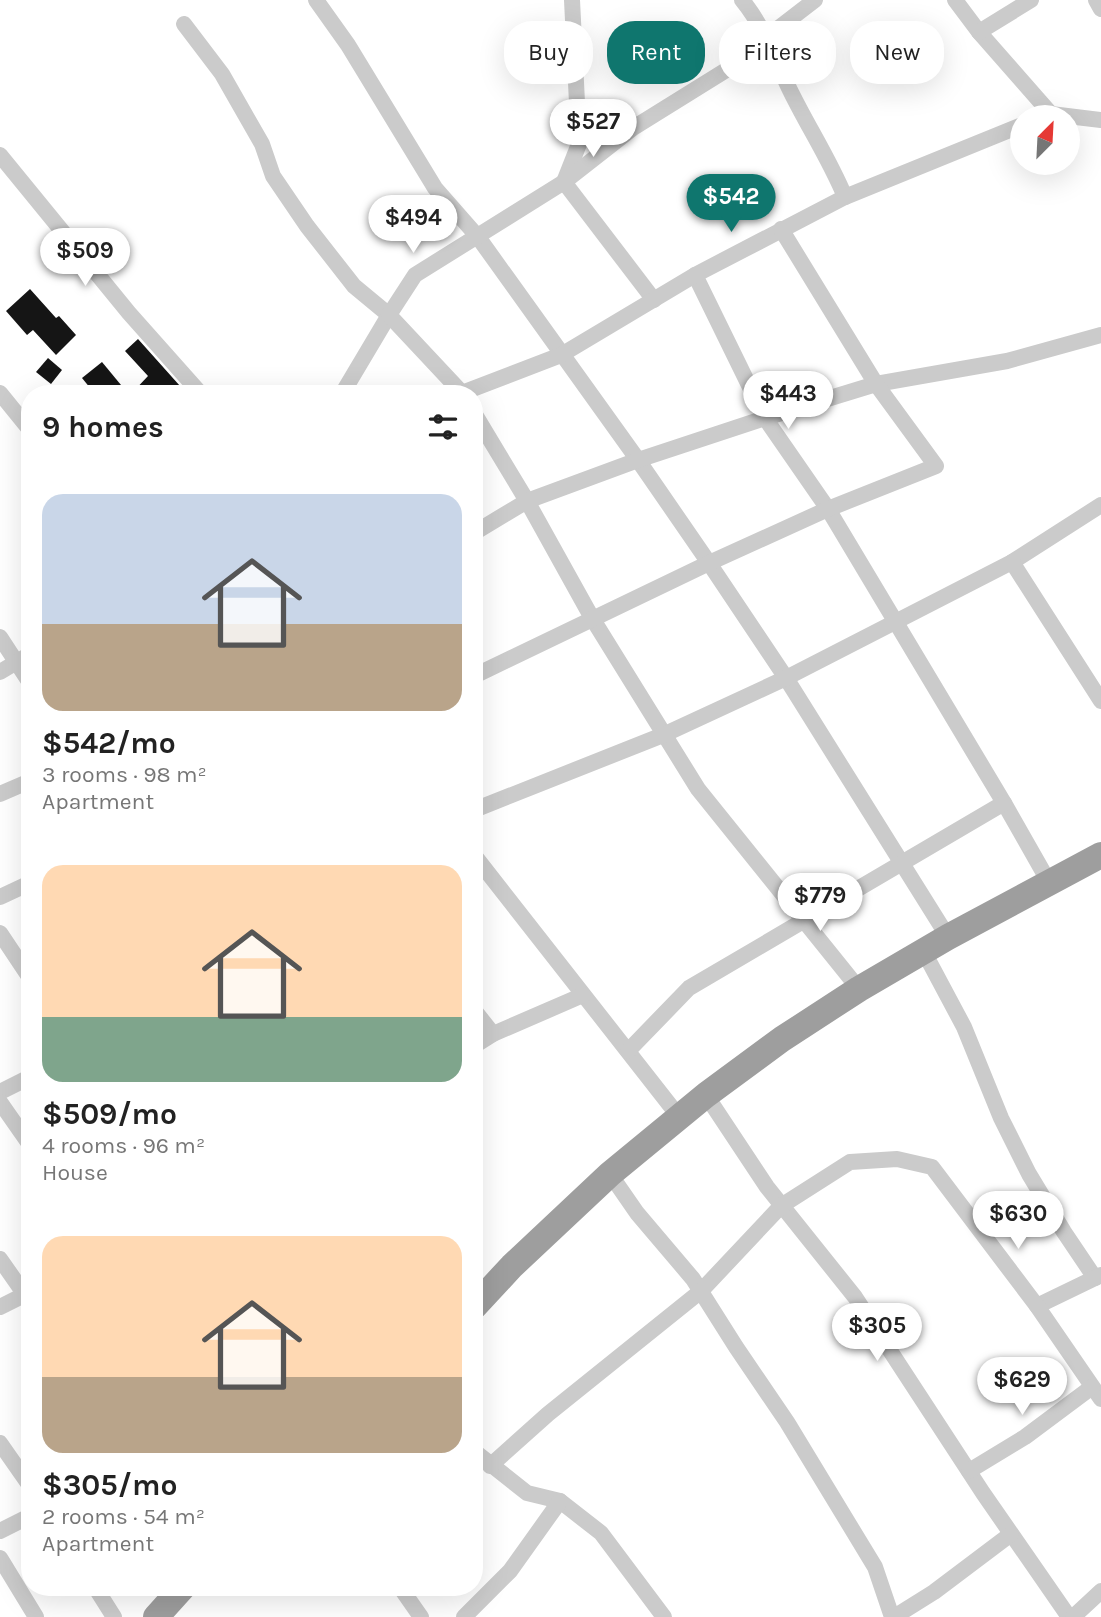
<!DOCTYPE html>
<meta charset="utf-8">
<style>
body{margin:0;font-family:Karla,sans-serif;background:#f2f2f2;color:#222;height:100vh;display:flex;flex-direction:column;font-size:26px;white-space:nowrap}
*{box-sizing:border-box;margin:0}
p{font-size:23px;color:#767676}
.icon{flex:none;width:38px;height:38px;fill:none;stroke:currentColor;stroke-width:2;stroke-linecap:round;stroke-linejoin:round}
.map{position:relative;flex:1;overflow:hidden}
.side{position:absolute;left:21px;top:385px;width:462px;height:1211px;display:flex;flex-direction:column;background:#fff;border-radius:28px;box-shadow:0 7px 28px #0002}
.side>*{flex:none}
.guide{position:absolute;left:504px;top:21px;width:492px;height:63px;display:flex;gap:14px}
.needle{width:46px;rotate:24deg}
.tools{position:absolute;left:1010px;top:105px;display:grid;gap:14px}
.tools a{display:grid;place-items:center;width:70px;height:70px;border-radius:50%;background:#fff;box-shadow:0 7px 28px #0002;font-size:35px}
.price{position:absolute;translate:-50% -60px;padding:0 16px;border-radius:24px;background:#fff;color:#222;font-size:23px;line-height:46px;filter:drop-shadow(0 2px 4px #0008)}
.price::after{content:'';position:absolute;left:50%;top:42px;width:21px;height:16px;margin-left:-10px;background:inherit;clip-path:polygon(0 0,100% 0,50% 100%)}
.price.current{background:#0f766e;color:#fff}
ul{padding:0;list-style:none}
li{display:grid;align-content:center;gap:14px;height:371px;padding:0 21px}
li span{display:grid;place-items:center;height:217px;border-radius:21px;color:#555}
li>.icon{margin-inline-start:auto}
span .icon{width:126px;height:126px;fill:#fffc;stroke-width:1}
li b{font-size:30px}
h2{display:flex;justify-content:space-between;align-items:center;height:84px;padding:0 21px;font-size:30px}
.chip{padding:0 24px;border-radius:28px;background:#fff;box-shadow:0 7px 28px #0002;font-size:24px;line-height:63px}
.chip.current{background:#0f766e;color:#fff}
.map>svg:first-child{display:block}
.building{fill:#151515}
.lines{fill:none;stroke-linecap:round;stroke-linejoin:round}
.minor{stroke:#cbcbcb;stroke-width:16}
.trunk{stroke:#9e9e9e;stroke-width:26}
</style>
<div class="map">
<svg width="1101" height="1617" viewBox="0 0 1101 1617">
<rect width="100%" height="100%" fill="#fff"/>
<!-- building -->
<g class="building">
<path d="M30 289 56 318 59 316 76 335 56 355 33 330 27 335 6 311Z"/>
<path d="M138 339 180 386 185 394H131L148 376 125 351Z"/>
<path d="M48 358 62 370 51 384 36 372Z"/>
<path d="M102 362 121 385 110 394H95L82 378Z"/>
</g>
<g class="lines">
<!-- minor -->
<g class="minor">
<path d="M316 0 348 45 435 188 478 237 638 460 709 563 786 678 948 937"/>
<path d="M572 0 579 144 564 182 654 300"/>
<path d="M742 0C764 27 773 55 788 86 806 124 829 158 845 197"/>
<path d="M955 0 979 32 1051 114"/>
<path d="M1096 0 1101 9"/>
<path d="M184 24 222 74 262 144 273 176 307 226 354 286 389 315 342 394"/>
<path d="M979 32 1031 0"/>
<path d="M1042 117 1051 114 1101 120"/>
<path d="M0 155 129 313 201 394"/>
<path d="M695 275 765 418 828 509 1004 803 1050 884"/>
<path d="M0 393 30 430"/>
<path d="M462 393 561 355 695 275 845 197 1022 125"/>
<path d="M463 394 389 315 415 275 564 182 633 128 744 59 768 41 776 30 815 0"/>
<path d="M474 413 527 501 592 618 698 789 859 989"/>
<path d="M474 533 527 501 638 460 765 418 876 384 1007 361 1101 335"/>
<path d="M1012 562 1101 505"/>
<path d="M0 637 30 683"/>
<path d="M0 672 30 654"/>
<path d="M474 676 709 563 828 509 936 466 876 384 781 229"/>
<path d="M0 794 30 781"/>
<path d="M474 810 663 735 786 678 1012 562 1101 701"/>
<path d="M474 855 680 1118"/>
<path d="M0 897 30 883"/>
<path d="M0 933 30 978"/>
<path d="M924 952 964 1027 1001 1118 1029 1174 1064 1232 1095 1278"/>
<path d="M474 1010 493 1034"/>
<path d="M474 1046 493 1034 583 995"/>
<path d="M628 1051 689 988 1004 803"/>
<path d="M0 1092 30 1077"/>
<path d="M706 1095 767 1187 855 1297 983 1493 1069 1617"/>
<path d="M0 1102 30 1145"/>
<path d="M610 1174 637 1213 693 1279 736 1347 787 1422 875 1567 892 1617"/>
<path d="M0 1259 30 1302"/>
<path d="M1037 1306 1101 1275"/>
<path d="M0 1307 30 1292"/>
<path d="M0 1443 30 1486"/>
<path d="M474 1451 527 1493 560 1501 601 1533 664 1617"/>
<path d="M490 1466 548 1414 701 1291 781 1206 850 1162 897 1159 932 1167 1037 1306 1101 1399"/>
<path d="M969 1471 1025 1437 1092 1387"/>
<path d="M0 1531 30 1516"/>
<path d="M0 1558 36 1617"/>
<path d="M95 1587 114 1617"/>
<path d="M400 1587 421 1617"/>
<path d="M464 1617 510 1571 560 1501"/>
<path d="M894 1617 934 1592 1011 1534"/>
<path d="M1073 1617 1101 1591"/>
</g>
<!-- trunk -->
<g class="trunk">
<path d="M474 1307 512 1266 610 1174 706 1095 782 1039 859 989 948 937 1101 855"/>
<path d="M156 1617 183 1587"/>
</g>
</g>
</svg>
<div class="tools">
<a><svg class="needle" viewBox="-14 -14 28 28"><path d="M0-13l5 13h-10z" fill="#e53935"/><path d="M0 13l5-13h-10z" fill="#767676"/></svg></a>
</div>
<b class="price" style="left:593px;top:159px">$527</b>
<b class="price current" style="left:731px;top:234px">$542</b>
<b class="price" style="left:413px;top:255px">$494</b>
<b class="price" style="left:85px;top:288px">$509</b>
<b class="price" style="left:788px;top:431px">$443</b>
<b class="price" style="left:820px;top:933px">$779</b>
<b class="price" style="left:1018px;top:1251px">$630</b>
<b class="price" style="left:877px;top:1363px">$305</b>
<b class="price" style="left:1022px;top:1417px">$629</b>
<div class="guide">
<a class="chip">Buy</a>
<a class="chip current">Rent</a>
<a class="chip">Filters</a>
<a class="chip">New</a>
</div>
<section class="side">
<h2>9 homes<svg class="icon" aria-label="filters" viewBox="0 0 24 24"><path d="M4 7h16M4 17h16"/><circle cx="9" cy="7" r="2"/><circle cx="15" cy="17" r="2"/></svg></h2>
<ul>
<li><span style="background:linear-gradient(#c9d6e8 60%,#b9a48a 0)"><svg class="icon" aria-label="home" viewBox="0 0 24 24"><path d="M3 11l9-7 9 7M6 9v11h12V9"/></svg></span><div><b>$542/mo</b><p>3 rooms · 98 m²</p><p>Apartment</p></div></li>
<li><span style="background:linear-gradient(#ffd9b3 70%,#7fa58c 0)"><svg class="icon" aria-label="home" viewBox="0 0 24 24"><path d="M3 11l9-7 9 7M6 9v11h12V9"/></svg></span><div><b>$509/mo</b><p>4 rooms · 96 m²</p><p>House</p></div></li>
<li><span style="background:linear-gradient(#ffd9b3 65%,#b9a48a 0)"><svg class="icon" aria-label="home" viewBox="0 0 24 24"><path d="M3 11l9-7 9 7M6 9v11h12V9"/></svg></span><div><b>$305/mo</b><p>2 rooms · 54 m²</p><p>Apartment</p></div></li>
</ul>
</section>
</div>
